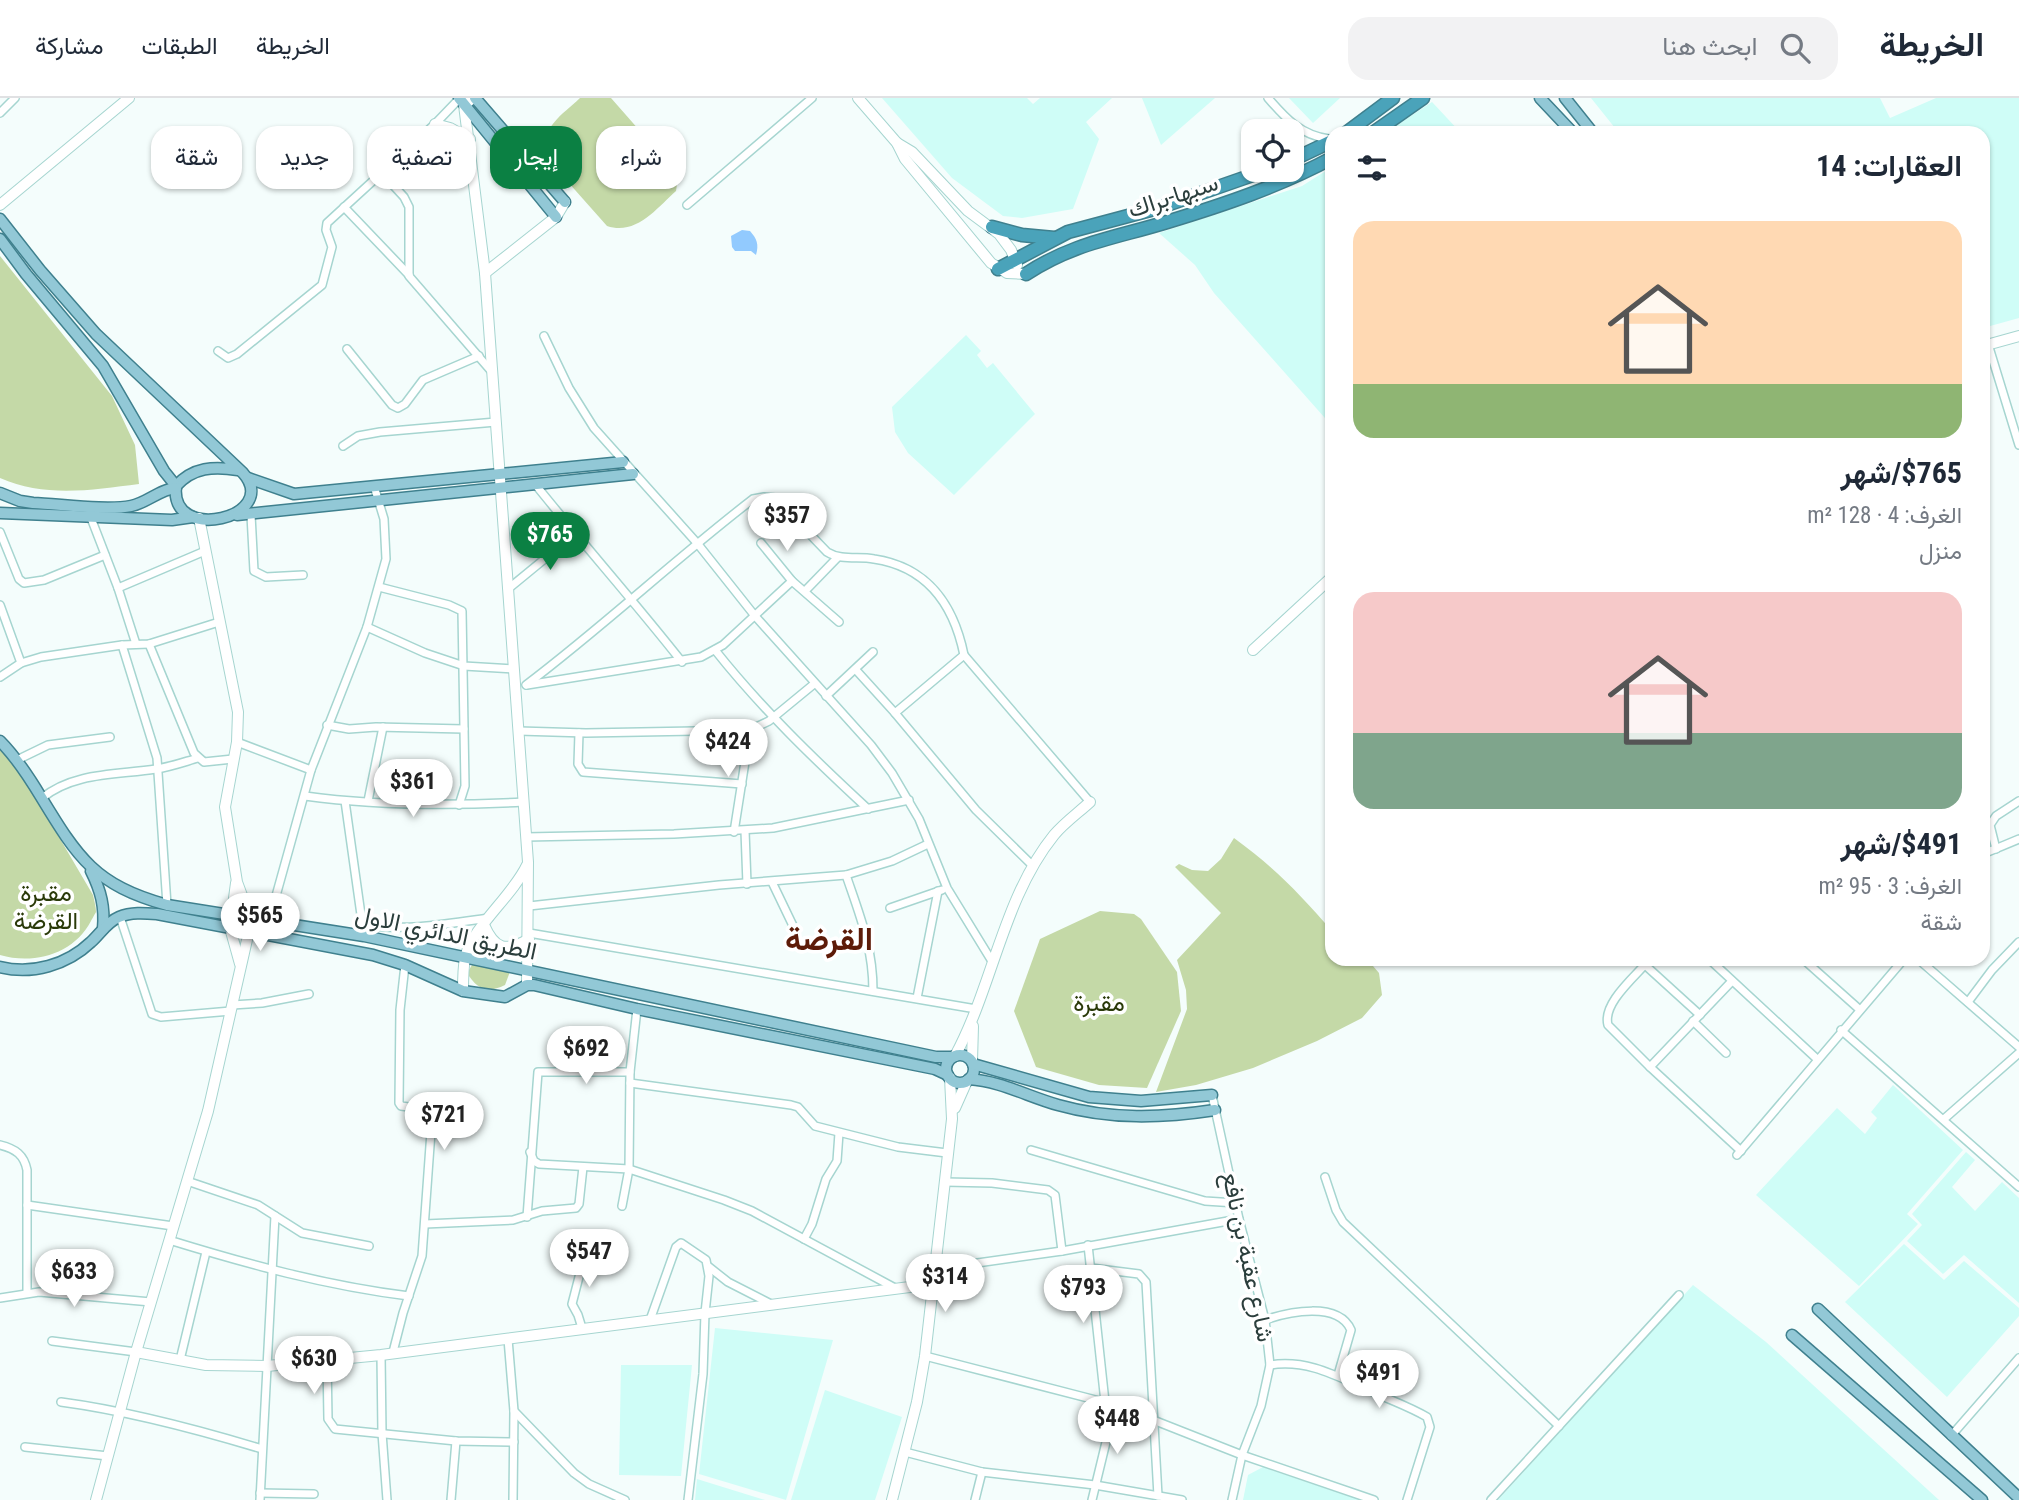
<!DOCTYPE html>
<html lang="ar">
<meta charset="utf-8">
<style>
body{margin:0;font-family:"Roboto Condensed",Vazirmatn,sans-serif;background:#f2f2f3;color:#1f2937;direction:rtl;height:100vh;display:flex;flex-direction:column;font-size:26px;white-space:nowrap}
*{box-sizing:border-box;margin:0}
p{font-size:23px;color:#747a83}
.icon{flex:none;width:38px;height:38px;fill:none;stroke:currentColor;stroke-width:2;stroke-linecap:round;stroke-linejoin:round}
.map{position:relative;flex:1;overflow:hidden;direction:ltr}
.drawer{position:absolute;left:1325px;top:28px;width:665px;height:840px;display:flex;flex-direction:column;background:#fff;border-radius:21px;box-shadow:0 2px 5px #0004;direction:rtl}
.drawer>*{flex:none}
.banner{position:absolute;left:21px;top:28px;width:665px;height:63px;direction:rtl;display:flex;gap:14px}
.buttons{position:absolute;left:1241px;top:21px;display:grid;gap:14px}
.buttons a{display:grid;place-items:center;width:63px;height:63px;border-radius:14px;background:#fff;box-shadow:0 2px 5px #0004;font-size:35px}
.price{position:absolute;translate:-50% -60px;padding:0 16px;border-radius:24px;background:#fff;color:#222;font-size:23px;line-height:46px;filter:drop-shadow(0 2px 4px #0008)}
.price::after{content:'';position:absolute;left:50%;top:42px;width:21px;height:16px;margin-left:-10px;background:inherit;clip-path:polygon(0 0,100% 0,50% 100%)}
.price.current{background:#0b8043;color:#fff}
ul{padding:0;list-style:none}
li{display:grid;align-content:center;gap:14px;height:371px;padding:0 28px}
li span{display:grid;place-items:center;height:217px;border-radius:21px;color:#555}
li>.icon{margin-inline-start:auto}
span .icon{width:126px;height:126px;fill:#fffc;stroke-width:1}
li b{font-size:30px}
h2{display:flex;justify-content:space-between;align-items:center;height:84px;padding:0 28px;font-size:30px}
.tag{padding:0 24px;border-radius:21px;background:#fff;box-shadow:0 2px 5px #0004;font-size:24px;line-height:63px}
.tag.current{background:#0b8043;color:#fff}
header{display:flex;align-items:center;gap:42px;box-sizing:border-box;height:98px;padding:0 35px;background:#fff;border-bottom:2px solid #e0e1e3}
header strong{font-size:33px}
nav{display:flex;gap:38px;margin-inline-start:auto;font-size:24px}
.search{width:490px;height:63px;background:#f2f2f3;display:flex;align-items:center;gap:18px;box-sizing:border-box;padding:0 24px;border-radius:21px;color:#747a83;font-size:26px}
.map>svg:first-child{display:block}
.built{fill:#cffdf7}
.green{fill:#c4d9a7}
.water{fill:#92cafe}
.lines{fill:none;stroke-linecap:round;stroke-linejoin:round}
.street-casing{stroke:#a6d5d0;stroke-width:10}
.secondary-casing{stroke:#a6d5d0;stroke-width:12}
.primary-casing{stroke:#3f808e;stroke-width:13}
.highway-casing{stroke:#3f808e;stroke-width:15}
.street{stroke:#fff;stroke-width:7}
.secondary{stroke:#fff;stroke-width:10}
.primary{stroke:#92c8d6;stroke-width:10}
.highway{stroke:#4aa3ba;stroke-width:12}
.labels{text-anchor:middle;stroke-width:7;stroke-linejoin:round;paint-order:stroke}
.street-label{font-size:24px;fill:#2b3e3c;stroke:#fff}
.park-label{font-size:24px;fill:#2a3a09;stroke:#fff}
.district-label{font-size:32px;font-weight:bold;fill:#5d1b08;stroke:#fff}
</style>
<header>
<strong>الخريطة</strong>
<div class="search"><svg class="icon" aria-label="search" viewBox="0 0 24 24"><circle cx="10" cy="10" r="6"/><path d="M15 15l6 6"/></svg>ابحث هنا</div>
<nav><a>الخريطة</a><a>الطبقات</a><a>مشاركة</a></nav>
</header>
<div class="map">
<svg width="2019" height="1402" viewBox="0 0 2019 1402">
<rect width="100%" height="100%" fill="#f4fdfc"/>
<!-- built -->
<g class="built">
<path d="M882 0H1027L1033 6 1040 0H1112L1086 24 1099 41 1073 111 1022 120 1003 118 952 80Z"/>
<path d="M1142 0H1215L1161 47Z"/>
<path d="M1289 0H1340L1313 25Z"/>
<path d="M1591 0H1880L1890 20 1936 0H2019V220L1983 230V35H1619Z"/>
<path d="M1432 4 1461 35H1385Z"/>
<path d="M1332 69V328L1214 195 1195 167 1159 135 1302 88Z"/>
<path d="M966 237 981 253 977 257 987 270 993 265 1035 316 954 397 908 355 895 334 892 309Z"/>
<path d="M1893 987 1963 1052 1907 1116 1918 1126 1859 1188 1756 1097 1837 1010 1865 1036 1877 1020 1871 1014Z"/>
<path d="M1966 1054 1975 1062 1952 1089 1975 1113 2002 1084 2019 1100V1205L1964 1157 1943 1176 1907 1143 1922 1127 1912 1116Z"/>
<path d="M1904 1146 1944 1182 1964 1163 2019 1210V1218L1947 1299 1845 1204Z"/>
<path d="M1693 1187 1766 1244 1939 1402H1498Z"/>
<path d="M715 1230 833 1242 786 1402 699 1376Z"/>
<path d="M621 1267H692L681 1378 619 1377Z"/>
<path d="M825 1292 902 1319 875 1402H791Z"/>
<path d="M1263 1369 1360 1402H1243L1248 1377Z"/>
<path d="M697 1381 765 1402H695Z"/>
</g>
<!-- green -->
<g class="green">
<path d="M580 0H611L676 74 678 80 676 93C657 110 636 138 607 128L544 57C541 29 562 17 580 0Z"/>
<path d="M0 158 112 298 135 347 139 386C92 392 45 400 0 380Z"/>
<path d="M0 647 12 659 93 797C94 802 96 809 96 814 96 814 91 823 91 823 74 856 34 867 0 857Z"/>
<path d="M1234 740C1274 769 1300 796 1332 833V861H1367L1379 875 1382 897 1362 920 1317 943 1253 970 1196 987 1156 994 1187 911 1186 892 1177 862 1221 815 1175 769 1179 766 1192 772 1208 773 1221 761Z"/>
<path d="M1100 813 1134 816 1141 821 1177 874 1181 913 1147 990 1099 987 1036 969 1014 913 1040 841Z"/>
<path d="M485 865 511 871 505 887C487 896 477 891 467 875L472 867Z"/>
</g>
<!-- water -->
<g class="water">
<circle cx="178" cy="47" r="11"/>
<path d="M742 132 750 133C757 141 759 146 756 157L751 153H735L732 149 731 138Z"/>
</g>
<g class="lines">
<!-- street casing -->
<g class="street-casing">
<g id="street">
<path d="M1268 0C1286 21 1301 37 1329 41"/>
<path d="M0 15 15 0"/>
<path d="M382 75 404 99 409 109V178L492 274"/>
<path d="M687 107 812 0"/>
<path d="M344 109 409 177"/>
<path d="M544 238 569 290 594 330 697 445 755 518 871 647 892 675 919 721 947 790 993 865"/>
<path d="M1988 246 2019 347"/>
<path d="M347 251 392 307 398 310 405 306 423 282 479 258"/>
<path d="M218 253 228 260 237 256 322 187 332 149 326 132 327 125 435 26 459 1"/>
<path d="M343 348 358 338 380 334 496 324"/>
<path d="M535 386C583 446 634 503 682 564"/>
<path d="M251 417 254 473 266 479 303 477"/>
<path d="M91 420 118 490 136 546"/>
<path d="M0 434 19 481 24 485 44 482 105 457"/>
<path d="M761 445 792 483 839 524"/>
<path d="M379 489 449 507 462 513 465 688 459 707"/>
<path d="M118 490 205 453"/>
<path d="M508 491 575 436"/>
<path d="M805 493 837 460"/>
<path d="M0 507 21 565"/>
<path d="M367 529 425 555 464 568 514 571"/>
<path d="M149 546 194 655 204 664 233 661"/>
<path d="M122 547 157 660 167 807"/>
<path d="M715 552C761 610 814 661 868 711"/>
<path d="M964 557 1090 704"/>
<path d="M856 572 895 615 976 712 1033 768"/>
<path d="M0 579 21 565 41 559 122 547 149 546 219 524"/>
<path d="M526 587C604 528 675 461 753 401L764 399 775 400 827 454C842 463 858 458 874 461 928 469 954 508 964 557L895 615"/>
<path d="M527 587 701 559 723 547 792 483"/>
<path d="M826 598 873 554"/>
<path d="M327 627 349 631 376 629 464 631"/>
<path d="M519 633 586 635 750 632 769 623 814 586"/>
<path d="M579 635 578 666 583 674 742 686"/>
<path d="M237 644 311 672"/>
<path d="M17 662 48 647 110 639"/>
<path d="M305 698C378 708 450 708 523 704"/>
<path d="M42 700C74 674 117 677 156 671 170 669 184 664 198 660"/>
<path d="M345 703 364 838"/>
<path d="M368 703 383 629"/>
<path d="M745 733 747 786"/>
<path d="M734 734 750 632"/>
<path d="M526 739 674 736 773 730 909 702"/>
<path d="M1996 751 1990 727 1996 718 2019 703"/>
<path d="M1983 756 2019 741"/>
<path d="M846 777C860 818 873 849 873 893"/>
<path d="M772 784 796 834"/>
<path d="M529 808 719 787 846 777 892 763 928 746"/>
<path d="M890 810 942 792"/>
<path d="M120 819 152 916 161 919 231 913"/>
<path d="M269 823 311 672 367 529 386 461 384 421 374 388"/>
<path d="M361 826C403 834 447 826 489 820"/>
<path d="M529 835 976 911"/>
<path d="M1650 861C1636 878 1602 905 1608 927L1650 969 1741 1053"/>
<path d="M1709 861 1817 961"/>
<path d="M1803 861 1859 911"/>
<path d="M1918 861 2019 949"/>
<path d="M1645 867 1700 917"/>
<path d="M917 900 938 793"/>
<path d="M1968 904 1992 872 2019 844"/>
<path d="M232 907 262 905 309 896"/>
<path d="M1693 923 1726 955"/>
<path d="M1841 932 2019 1089"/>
<path d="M1650 969 1732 883"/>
<path d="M630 985 791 1007 798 1009 815 1028 898 1049 947 1055"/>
<path d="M1212 997 1239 1121 1265 1222 1270 1267 1261 1308 1242 1357 1232 1402"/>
<path d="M1944 1021 2019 955"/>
<path d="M0 1047C16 1051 24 1057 27 1072V1195"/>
<path d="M1031 1052 1205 1103 1236 1105"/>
<path d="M530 1054 534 1063 539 1066 629 1071 724 1102 752 1113 895 1190"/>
<path d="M1737 1057 1904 861"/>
<path d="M1325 1079 1336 1112 1343 1124 1559 1328"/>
<path d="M187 1083 258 1107 302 1135 369 1148"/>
<path d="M945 1084 992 1085 1048 1092 1055 1097 1062 1153"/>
<path d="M27 1107 173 1128"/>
<path d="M622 1108 629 1071 630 974 637 911"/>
<path d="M527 1119 538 974H630"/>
<path d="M425 1126 513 1122 542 1113 576 1110 579 1106 583 1069"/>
<path d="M804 1141 812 1126 826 1081 837 1063 839 1035"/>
<path d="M169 1142C247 1166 327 1188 409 1198"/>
<path d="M1088 1147 1105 1304"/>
<path d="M575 1166 580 1175 572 1206 578 1217 582 1230"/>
<path d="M709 1169 728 1184 771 1206"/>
<path d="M1091 1170 1139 1176 1146 1184 1158 1398"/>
<path d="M935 1171 1062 1153 1239 1121"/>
<path d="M0 1200 39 1194 151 1204"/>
<path d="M650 1222 676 1149 681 1145 706 1162 709 1178 705 1215 703 1276 688 1402"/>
<path d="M1265 1222C1288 1214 1338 1203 1351 1232L1338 1277"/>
<path d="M508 1241 514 1313 574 1375 589 1386 625 1402"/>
<path d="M52 1243 136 1254"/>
<path d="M393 1254 403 1215 422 1158 432 1020 431 1015 424 1011 401 1008 399 1005 400 912 405 867"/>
<path d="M381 1257 382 1335 387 1402"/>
<path d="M925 1258 1115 1307 1242 1357 1374 1402"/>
<path d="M180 1262 206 1154"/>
<path d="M327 1262 328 1321 335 1331 456 1343 514 1344"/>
<path d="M1270 1267C1309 1261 1338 1279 1373 1294 1390 1302 1410 1309 1427 1319L1430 1329 1407 1402"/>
<path d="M61 1304C129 1313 196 1331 262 1351"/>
<path d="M1951 1338 2019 1260"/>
<path d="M25 1349 108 1358"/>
<path d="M905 1354 982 1374 1095 1387 1182 1402"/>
<path d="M260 1395 314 1396"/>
<path d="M260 1402 275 1118"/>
<path d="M451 1402 456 1343"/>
<path d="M513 1402 514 1313"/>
<path d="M975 1402 982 1374"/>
<path d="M1092 1402 1115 1307"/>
<path d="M1491 1402 1679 1197"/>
</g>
</g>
<!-- secondary casing -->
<g class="secondary-casing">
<g id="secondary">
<path d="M473 0 464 7 485 175 528 764 527 887"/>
<path d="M858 0 897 45 905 61 991 165 1007 175 1026 176"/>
<path d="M435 26 450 30 470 41"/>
<path d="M897 45 912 54 968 113 999 136 1011 152 1017 167"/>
<path d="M0 107 129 0"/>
<path d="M485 175 556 119 565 104"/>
<path d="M1983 248 2019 238"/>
<path d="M1253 552 1332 479"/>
<path d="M236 785 230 830 240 866"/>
<path d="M484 827C495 852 506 854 529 841"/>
<path d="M463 893C463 883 463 871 465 860 472 829 512 799 527 767"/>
<path d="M955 958C993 888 1003 800 1054 737 1064 725 1078 715 1090 704"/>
<path d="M972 963 973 928"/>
<path d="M955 1010 967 983"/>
<path d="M136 1254 206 1267 267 1268 381 1257 933 1186"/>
<path d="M96 1402 136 1254 208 1013 249 833 250 819 237 784 225 709 237 644 238 614 199 420"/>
<path d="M892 1402 917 1304 925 1258 952 1021 950 980"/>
</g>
</g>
<!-- primary casing -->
<g class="primary-casing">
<g id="primary">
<path d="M459 0 556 119"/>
<path d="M475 0 565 104"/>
<path d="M1540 0 1573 35"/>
<path d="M1565 0 1593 35"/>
<path d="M0 121 40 172 96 236 243 375C282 419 169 447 176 388 193 369 214 368 238 372"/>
<path d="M0 141 26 176 103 268 164 373 176 388"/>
<path d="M248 380 294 396 623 364"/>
<path d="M0 395 20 403 33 405C60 406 106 413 131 408 147 405 160 391 176 390"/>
<path d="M0 415 172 422 193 419"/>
<path d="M237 417 633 376"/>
<path d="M0 643C17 660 29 679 41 699 78 760 95 787 167 807L364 838 936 959H953"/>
<path d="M91 773C101 793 105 809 103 831"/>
<path d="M0 869C32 877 67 867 91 844 100 836 107 824 119 819 131 814 144 815 157 816L373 857 405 867 463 893 505 899 527 887H534L637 911 935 971 948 977"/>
<circle cx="960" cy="971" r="14"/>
<path d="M973 966 1089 999 1141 1003 1212 997"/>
<path d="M969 981C1000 983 1029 999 1058 1007 1111 1022 1162 1020 1215 1012"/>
<path d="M1818 1211 2019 1400"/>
<path d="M1792 1237 1982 1402"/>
</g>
</g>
<!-- highway casing -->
<g class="highway-casing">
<g id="highway">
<path d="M1346 35 1393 0"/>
<path d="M1373 35 1423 0"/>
<path d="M1292 62 1332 43"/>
<path d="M992 129 1022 137 1054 140"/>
<path d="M998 171 1068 134 1158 110 1267 72"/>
<path d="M1026 176C1073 145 1115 140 1167 124 1223 107 1280 88 1332 60"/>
</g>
</g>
<!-- street -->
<use href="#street" class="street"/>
<!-- secondary -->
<use href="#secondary" class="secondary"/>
<!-- primary -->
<use href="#primary" class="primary"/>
<!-- highway -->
<use href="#highway" class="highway"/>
</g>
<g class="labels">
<!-- street labels -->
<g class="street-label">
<text transform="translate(1173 98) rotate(-18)" y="8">سبها-براك</text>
<text transform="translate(446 835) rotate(12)" y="8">الطريق الدائري الاول</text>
<text transform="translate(1248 1159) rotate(78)" y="8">شارع عقبة بن نافع</text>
</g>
<!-- park labels -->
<g class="park-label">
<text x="46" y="803">مقبرة<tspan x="46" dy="28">القرضة</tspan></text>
<text x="1099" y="913">مقبرة</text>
</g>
<!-- district labels -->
<g class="district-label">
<text x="829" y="852">القرضة</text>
</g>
</g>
</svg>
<div class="buttons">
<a><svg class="icon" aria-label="locate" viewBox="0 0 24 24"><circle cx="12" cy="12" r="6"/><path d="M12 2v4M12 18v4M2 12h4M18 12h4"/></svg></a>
</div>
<b class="price" style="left:787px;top:455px">$357</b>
<b class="price current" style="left:550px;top:474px">$765</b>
<b class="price" style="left:728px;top:681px">$424</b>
<b class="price" style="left:413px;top:721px">$361</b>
<b class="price" style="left:260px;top:855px">$565</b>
<b class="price" style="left:586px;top:988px">$692</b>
<b class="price" style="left:444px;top:1054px">$721</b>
<b class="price" style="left:589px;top:1191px">$547</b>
<b class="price" style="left:74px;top:1211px">$633</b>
<b class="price" style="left:945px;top:1216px">$314</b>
<b class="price" style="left:1083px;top:1227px">$793</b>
<b class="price" style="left:314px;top:1298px">$630</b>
<b class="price" style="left:1379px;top:1312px">$491</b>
<b class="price" style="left:1117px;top:1358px">$448</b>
<div class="banner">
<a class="tag">شراء</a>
<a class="tag current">إيجار</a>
<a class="tag">تصفية</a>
<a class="tag">جديد</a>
<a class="tag">شقة</a>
</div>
<section class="drawer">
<h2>العقارات: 14<svg class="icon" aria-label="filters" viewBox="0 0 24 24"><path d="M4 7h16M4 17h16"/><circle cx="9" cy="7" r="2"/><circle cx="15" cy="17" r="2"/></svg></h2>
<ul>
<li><span style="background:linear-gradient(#ffd9b3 75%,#8fb573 0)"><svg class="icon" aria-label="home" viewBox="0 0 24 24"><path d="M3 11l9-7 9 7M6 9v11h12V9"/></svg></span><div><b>$765/شهر</b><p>الغرف: 4 · 128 m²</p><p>منزل</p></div></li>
<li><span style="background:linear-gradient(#f6c9c9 65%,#7fa58c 0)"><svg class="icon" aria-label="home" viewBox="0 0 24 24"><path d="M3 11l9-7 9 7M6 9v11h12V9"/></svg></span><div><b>$491/شهر</b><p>الغرف: 3 · 95 m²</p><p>شقة</p></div></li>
</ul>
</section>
</div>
